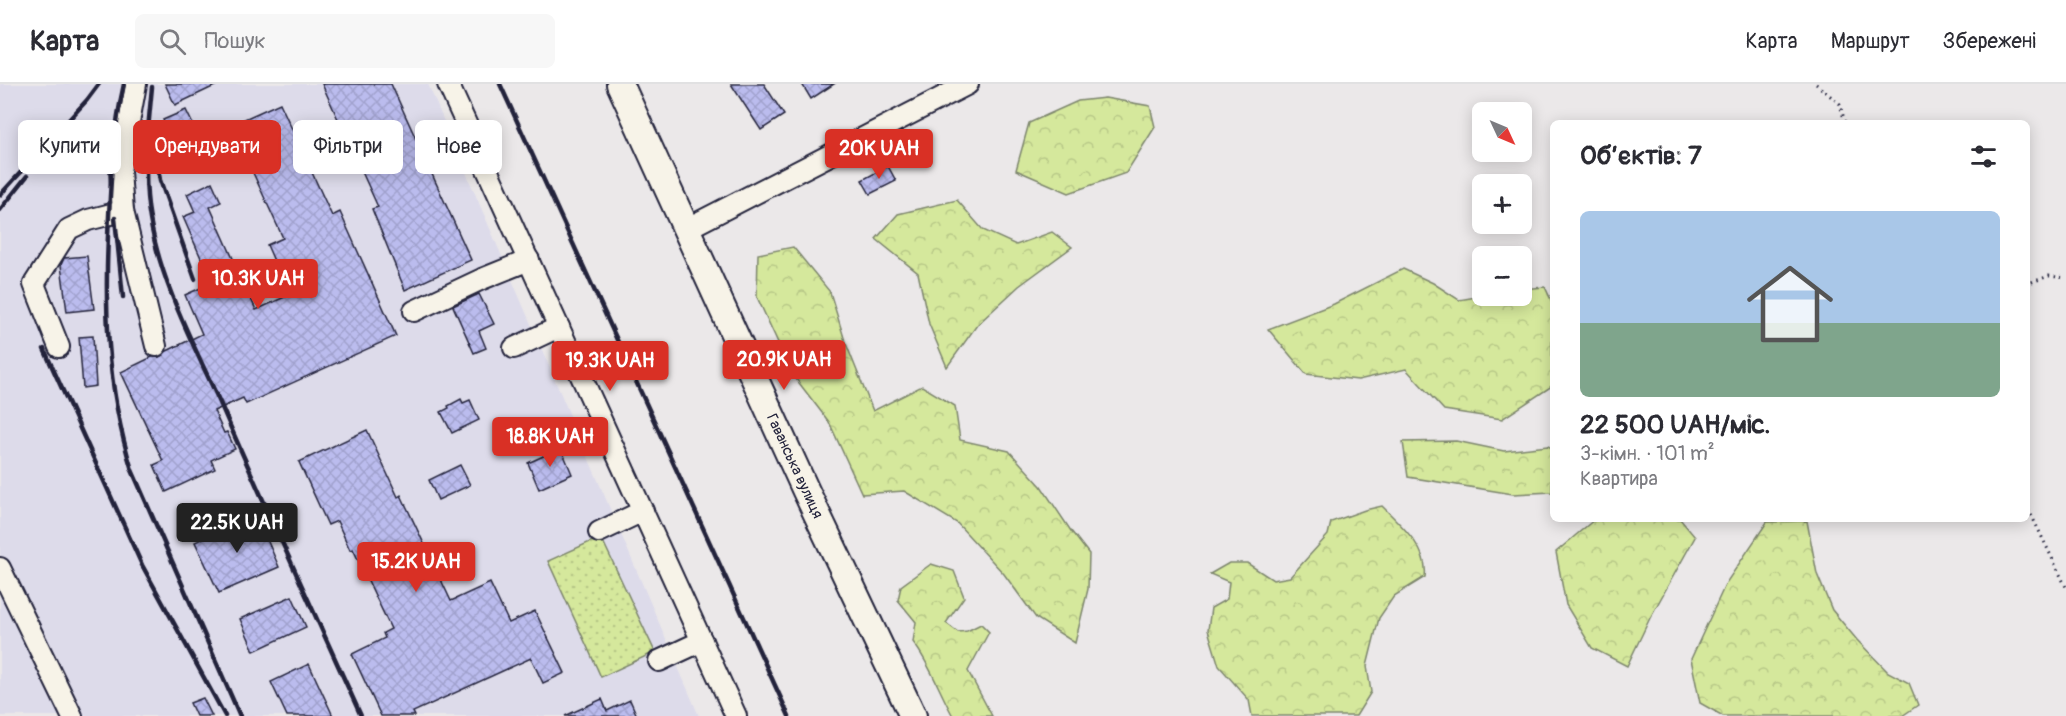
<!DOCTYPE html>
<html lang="uk">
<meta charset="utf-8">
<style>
body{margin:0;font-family:Pangolin,sans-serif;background:#f7f7f7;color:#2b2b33;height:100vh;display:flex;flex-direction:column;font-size:22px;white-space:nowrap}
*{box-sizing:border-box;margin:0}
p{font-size:20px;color:#7c7c81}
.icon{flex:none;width:33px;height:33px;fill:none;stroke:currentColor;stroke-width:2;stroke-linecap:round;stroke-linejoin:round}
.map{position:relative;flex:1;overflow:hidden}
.panel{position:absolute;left:1550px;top:36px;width:480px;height:402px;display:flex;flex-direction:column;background:#fff;border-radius:9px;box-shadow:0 3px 15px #0003}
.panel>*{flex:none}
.top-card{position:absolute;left:18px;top:36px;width:570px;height:54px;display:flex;gap:12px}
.needle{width:39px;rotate:134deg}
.tools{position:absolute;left:1472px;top:18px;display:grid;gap:12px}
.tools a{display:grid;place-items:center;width:60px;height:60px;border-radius:9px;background:#fff;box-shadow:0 3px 15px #0003;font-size:30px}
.price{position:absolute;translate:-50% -51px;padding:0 14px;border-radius:6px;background:#d93025;color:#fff;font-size:20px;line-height:39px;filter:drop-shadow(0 2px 3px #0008)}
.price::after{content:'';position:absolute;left:50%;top:36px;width:18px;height:14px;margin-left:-9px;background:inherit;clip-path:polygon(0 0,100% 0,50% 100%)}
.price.on{background:#222;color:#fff}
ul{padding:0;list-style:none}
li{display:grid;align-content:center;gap:12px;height:318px;padding:0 30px}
li span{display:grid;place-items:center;height:186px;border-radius:9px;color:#555}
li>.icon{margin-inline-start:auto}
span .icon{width:108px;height:108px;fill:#fffc;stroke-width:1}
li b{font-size:26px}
h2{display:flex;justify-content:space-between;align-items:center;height:72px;padding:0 30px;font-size:26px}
.tag{padding:0 21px;border-radius:9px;background:#fff;box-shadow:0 3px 15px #0003;font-size:21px;line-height:54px}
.tag.on{background:#d93025;color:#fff}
header{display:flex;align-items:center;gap:36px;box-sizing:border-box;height:84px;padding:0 30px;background:#fff;border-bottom:2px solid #e1e1e2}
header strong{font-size:28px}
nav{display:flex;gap:33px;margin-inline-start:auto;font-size:21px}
.search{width:420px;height:54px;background:#f7f7f7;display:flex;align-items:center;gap:15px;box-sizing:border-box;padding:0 21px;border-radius:9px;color:#7c7c81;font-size:22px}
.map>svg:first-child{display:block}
.built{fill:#dddbea}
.grass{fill:url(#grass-dots);stroke:#7c856c;stroke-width:1.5}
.forest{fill:url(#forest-crowns);stroke:#7c856c;stroke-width:1.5}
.building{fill:url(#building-cross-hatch);stroke:#22223b;stroke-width:1.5}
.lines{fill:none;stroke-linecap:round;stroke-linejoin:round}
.minor-casing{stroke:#22223b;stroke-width:24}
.major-casing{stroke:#22223b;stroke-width:30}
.path{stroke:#22223b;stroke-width:3;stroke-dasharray:1.5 4.5;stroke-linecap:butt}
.minor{stroke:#f7f3e8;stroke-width:20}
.major{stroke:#f7f3e8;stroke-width:26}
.rail{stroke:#22223b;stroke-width:4.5}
.labels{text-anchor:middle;stroke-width:4.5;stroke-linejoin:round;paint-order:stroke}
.street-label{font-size:15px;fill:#22223b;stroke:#f7f3e8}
</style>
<header>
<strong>Карта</strong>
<div class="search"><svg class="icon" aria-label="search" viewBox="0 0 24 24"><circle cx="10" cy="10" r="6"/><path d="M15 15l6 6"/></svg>Пошук</div>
<nav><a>Карта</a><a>Маршрут</a><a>Збережені</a></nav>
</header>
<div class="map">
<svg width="2066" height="632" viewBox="0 0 2066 632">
<defs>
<pattern id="grass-dots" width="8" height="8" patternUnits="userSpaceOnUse" patternTransform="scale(1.5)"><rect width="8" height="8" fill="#d5e89c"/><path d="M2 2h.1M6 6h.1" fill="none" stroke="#b7c787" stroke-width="1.8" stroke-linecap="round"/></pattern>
<pattern id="forest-crowns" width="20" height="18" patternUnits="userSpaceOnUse" patternTransform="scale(1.5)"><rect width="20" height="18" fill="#d5e89c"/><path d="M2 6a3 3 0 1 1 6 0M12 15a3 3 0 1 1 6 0" fill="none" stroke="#b7c787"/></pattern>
<pattern id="building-cross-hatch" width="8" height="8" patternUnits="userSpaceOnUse" patternTransform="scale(1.5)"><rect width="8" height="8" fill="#bbbcee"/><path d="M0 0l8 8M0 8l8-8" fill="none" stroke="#a0a1cd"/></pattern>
</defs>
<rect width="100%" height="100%" fill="#ebe8e9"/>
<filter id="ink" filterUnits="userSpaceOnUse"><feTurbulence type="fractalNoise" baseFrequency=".0167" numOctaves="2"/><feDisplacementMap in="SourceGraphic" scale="12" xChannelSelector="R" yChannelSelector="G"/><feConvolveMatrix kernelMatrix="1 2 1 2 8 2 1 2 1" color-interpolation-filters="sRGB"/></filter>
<g filter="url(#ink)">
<!-- built -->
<path class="built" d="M0 0H428L699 632H0Z"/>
<!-- grass -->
<path class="grass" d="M601 453 655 568 601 593 548 477Z"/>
<!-- forest -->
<g class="forest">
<path d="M1105 14 1150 22 1155 43 1126 89 1069 109 1016 86 1029 39 1078 17Z"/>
<path d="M957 116 983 146 1016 161 1052 148 1072 163 1019 202 977 241 947 283 929 240 918 189 876 155 898 130Z"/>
<path d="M793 163 830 208 845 257 873 327 922 302 955 322 960 356 1009 367 1041 402 1071 447 1089 470 1088 505 1075 559 1036 534 1004 490 957 439 904 407 862 410 829 338 793 291 757 213 758 170Z"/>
<path d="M1403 185 1433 199 1459 216 1482 212H1521V205L1545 203 1552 218V302L1502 335 1444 326 1406 285 1358 296 1306 290 1268 245 1334 220Z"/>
<path d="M1456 357 1504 367 1548 362 1552 364V408L1513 410 1408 393 1403 358Z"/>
<path d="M1382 422C1401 441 1429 465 1425 493L1394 512 1379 534 1367 582 1371 608 1356 632H1252L1249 616 1219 582 1208 546 1211 524 1227 515 1229 498 1210 490 1229 479H1247L1273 496 1290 493 1328 451 1331 438 1365 426Z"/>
<path d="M1595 435H1680L1695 453 1650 534 1627 582 1592 564 1566 521 1556 468Z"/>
<path d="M1807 437 1817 490 1832 526 1857 556 1888 588 1909 599 1918 621 1902 632H1723L1700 619 1691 575 1726 499 1767 438Z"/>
<path d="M931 480 954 487 964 513 946 539 958 548 967 547 981 540 989 548 968 587 992 632H953C939 607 930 580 913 558L916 538 898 516 901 502Z"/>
</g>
<!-- building -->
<g class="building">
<path d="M165 0H219L175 21Z"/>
<path d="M322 0H391L471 176 405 206 372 125 378 123Z"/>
<path d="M731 0H764L784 31 761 46Z"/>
<path d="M802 0H834L811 15Z"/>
<path d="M280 19 332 132 340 128 396 252 246 320 243 314 214 327 224 349 227 348 235 365 211 376 215 385 166 408 154 381 163 377 121 288 152 273H159L167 267 202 250 185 211 212 199 183 133 195 128 187 110 212 98 221 118 210 123 256 226 289 211 267 161 283 154 231 41Z"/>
<path d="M186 26 209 74 186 85 163 36Z"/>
<path d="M888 82 896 97 870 110 862 96Z"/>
<path d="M87 172 94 225 67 228 61 181 64 174Z"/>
<path d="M479 210 494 240 479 247 486 264 474 269 453 222Z"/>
<path d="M93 252 96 302 83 304 79 253Z"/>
<path d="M461 315 463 319 470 316 479 336 452 349 441 328 449 324 448 322Z"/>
<path d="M367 346 398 413 401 411 451 517 490 499 509 539 535 527 565 589 543 599 531 574 413 628 415 632H381L352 570 385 554 383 549 391 545 353 465 350 466 337 437 328 441 299 378Z"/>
<path d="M561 364 572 390 539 405 528 379Z"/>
<path d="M460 381 470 401 438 416 429 396Z"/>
<path d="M256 430 279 483 219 509 195 458Z"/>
<path d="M292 512 306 543 254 567 240 535Z"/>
<path d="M309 580 333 632H287L271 598Z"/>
<path d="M203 614 212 632H196L190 619Z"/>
<path d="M602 615 607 627 630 616 637 632H565Z"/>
</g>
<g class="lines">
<!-- minor casing -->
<g class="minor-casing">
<g id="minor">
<path d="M136 0 120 87 123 127 156 262"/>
<path d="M448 0 736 632"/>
<path d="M686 145 968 0"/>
<path d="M414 227 482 195 529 176"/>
<path d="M59 263 34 200 69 145 88 136 123 127"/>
<path d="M514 264 559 243"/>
<path d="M599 448 643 427"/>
<path d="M0 484 72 632"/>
<path d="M659 577 702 557"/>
</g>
</g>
<!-- major casing -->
<g class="major-casing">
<path id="major" d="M620 0 806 407 913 632"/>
</g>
<!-- path -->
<g class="path">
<path d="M1816 0 1840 20 1845 39"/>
<path d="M2026 200 2049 192 2066 194"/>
<path d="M2026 420 2066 503"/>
</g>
<!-- minor -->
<use href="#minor" class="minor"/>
<!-- major -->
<use href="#major" class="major"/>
<!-- rail -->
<g class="rail">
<path d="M124 0C114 44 111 87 109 132 104 217 106 303 132 386L240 632"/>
<path d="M500 0 789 632"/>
<path d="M152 3C148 47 142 91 150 135 161 200 194 261 221 321 266 425 314 528 361 632"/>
<path d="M153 57 160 96 195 195"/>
<path d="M0 111 87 16 99 0"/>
<path d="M0 126 27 92"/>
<path d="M115 134 123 213"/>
<path d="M44 265 142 481 225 632"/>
</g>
</g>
</g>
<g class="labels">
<!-- street labels -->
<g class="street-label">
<text transform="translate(795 382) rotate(65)" y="5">Гаванська вулиця</text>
</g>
</g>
</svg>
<div class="tools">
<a><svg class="needle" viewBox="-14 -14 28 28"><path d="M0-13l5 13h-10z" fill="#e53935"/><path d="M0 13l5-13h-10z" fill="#7c7c81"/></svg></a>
<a>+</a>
<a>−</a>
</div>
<b class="price" style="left:879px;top:96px">20K UAH</b>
<b class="price" style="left:258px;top:226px">10.3K UAH</b>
<b class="price" style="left:784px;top:307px">20.9K UAH</b>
<b class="price" style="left:610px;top:308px">19.3K UAH</b>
<b class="price" style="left:550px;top:384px">18.8K UAH</b>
<b class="price on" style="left:237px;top:470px">22.5K UAH</b>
<b class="price" style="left:416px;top:509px">15.2K UAH</b>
<div class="top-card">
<a class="tag">Купити</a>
<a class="tag on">Орендувати</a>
<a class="tag">Фільтри</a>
<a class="tag">Нове</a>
</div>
<section class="panel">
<h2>Об’єктів: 7<svg class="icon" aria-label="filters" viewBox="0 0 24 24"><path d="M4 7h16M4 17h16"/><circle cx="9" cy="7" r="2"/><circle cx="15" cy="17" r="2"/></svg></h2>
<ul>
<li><span style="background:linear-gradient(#a9c7e8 60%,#7fa58c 0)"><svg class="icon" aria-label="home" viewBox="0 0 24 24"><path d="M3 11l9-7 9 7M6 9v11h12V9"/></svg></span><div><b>22 500 UAH/міс.</b><p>3-кімн. · 101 m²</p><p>Квартира</p></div></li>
</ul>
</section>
</div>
